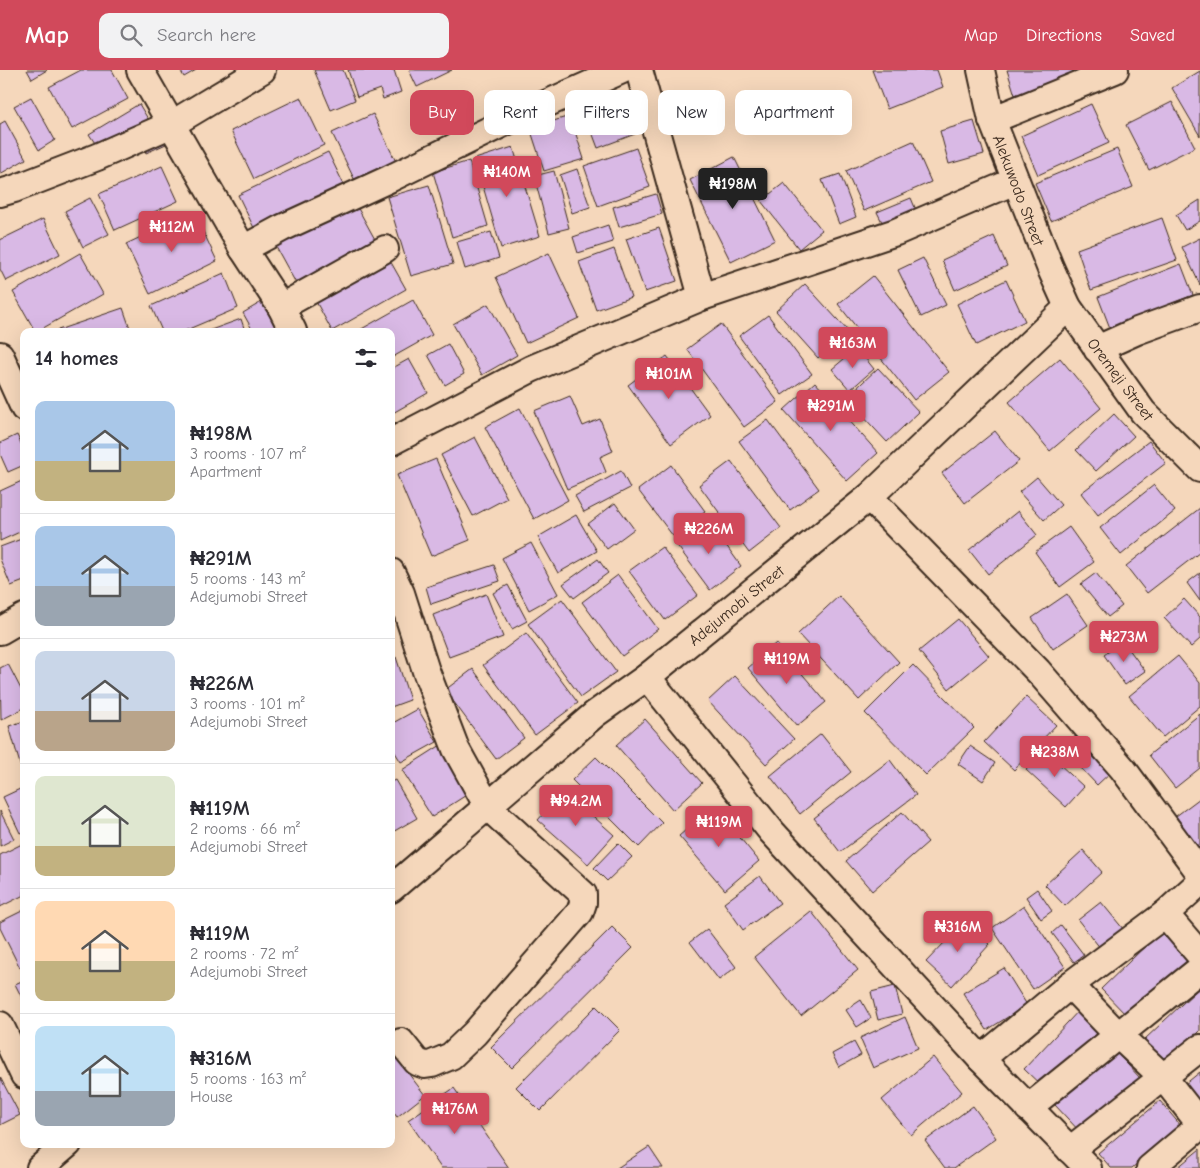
<!DOCTYPE html>
<meta charset="utf-8">
<style>
body{margin:0;font-family:"Comic Neue",sans-serif;background:#f2f2f3;color:#2b2b33;height:100vh;display:flex;flex-direction:column;font-size:19px;white-space:nowrap}
*{box-sizing:border-box;margin:0}
p{font-size:16px;color:#7c7c81}
.icon{flex:none;width:28px;height:28px;fill:none;stroke:currentColor;stroke-width:2;stroke-linecap:round;stroke-linejoin:round}
.map{position:relative;flex:1;overflow:hidden}
.drawer{position:absolute;left:20px;top:258px;width:375px;height:820px;display:flex;flex-direction:column;background:#fff;border-radius:10px;box-shadow:0 5px 20px #0002}
.drawer>*{flex:none}
.guide{position:absolute;left:410px;top:20px;width:475px;height:45px;display:flex;gap:10px}
.price{position:absolute;translate:-50% -42px;padding:0 11px;border-radius:5px;background:#d1495b;color:#fff;font-size:16px;line-height:32px;filter:drop-shadow(0 1px 2px #0008)}
.price::after{content:'';position:absolute;left:50%;top:30px;width:15px;height:11px;margin-left:-8px;background:inherit;clip-path:polygon(0 0,100% 0,50% 100%)}
.price.active{background:#222;color:#fff}
ul{padding:0;list-style:none}
li{display:flex;align-items:center;gap:15px;height:125px;padding:0 15px}
li+li{border-top:1px solid #e1e1e2}
li span{display:grid;place-items:center;flex:none;width:140px;height:100px;border-radius:10px;color:#555}
li>.icon{margin-inline-start:auto}
span .icon{width:60px;height:60px;fill:#fffc;stroke-width:1}
li b{font-size:21px}
h2{display:flex;justify-content:space-between;align-items:center;height:60px;padding:0 15px;font-size:21px}
.tag{padding:0 18px;border-radius:10px;background:#fff;box-shadow:0 5px 20px #0002;font-size:18px;line-height:45px}
.tag.active{background:#d1495b;color:#fff}
header{display:flex;align-items:center;gap:30px;box-sizing:border-box;height:70px;padding:0 25px;background:#d1495b;color:#fff}
header strong{font-size:24px}
nav{display:flex;gap:28px;margin-inline-start:auto;font-size:18px}
.search{width:350px;height:45px;background:#f2f2f3;display:flex;align-items:center;gap:12px;box-sizing:border-box;padding:0 18px;border-radius:10px;color:#7c7c81;font-size:19px}
.map>svg:first-child{display:block}
.building{fill:#d9b9e5;stroke:#3b2a1e}
.lines{fill:none;stroke-linecap:round;stroke-linejoin:round}
.minor-casing{stroke:#3b2a1e;stroke-width:30}
.minor{stroke:#f5d7bb;stroke-width:26}
.labels{text-anchor:middle;stroke-width:4.5;stroke-linejoin:round;paint-order:stroke}
.street-label{font-size:16px;fill:#3b2a1e;stroke:#f5d7bb}
</style>
<header>
<strong>Map</strong>
<div class="search"><svg class="icon" aria-label="search" viewBox="0 0 24 24"><circle cx="10" cy="10" r="6"/><path d="M15 15l6 6"/></svg>Search here</div>
<nav><a>Map</a><a>Directions</a><a>Saved</a></nav>
</header>
<div class="map">
<svg width="1200" height="1098" viewBox="0 0 1200 1098">
<rect width="100%" height="100%" fill="#f5d7bb"/>
<filter id="ink" filterUnits="userSpaceOnUse"><feTurbulence type="fractalNoise" baseFrequency=".02" numOctaves="2"/><feDisplacementMap in="SourceGraphic" scale="10" xChannelSelector="R" yChannelSelector="G"/><feConvolveMatrix kernelMatrix="1 2 1 2 8 2 1 2 1" color-interpolation-filters="sRGB"/></filter>
<g filter="url(#ink)">
<!-- building -->
<g class="building">
<path d="M27 0H47L32 9Z"/>
<path d="M81 0H112L128 29 72 59 49 17Z"/>
<path d="M180 0H196L184 7Z"/>
<path d="M314 0H343L355 30 331 40Z"/>
<path d="M348 0H394L401 22 383 29 380 19 357 27Z"/>
<path d="M409 0H452L417 17Z"/>
<path d="M872 0H937L943 17 887 39Z"/>
<path d="M1007 0H1073L1075 6 1015 25Z"/>
<path d="M1200 1V66L1172 18Z"/>
<path d="M31 27 55 70 39 80 14 36Z"/>
<path d="M301 27 324 75 254 109 231 61Z"/>
<path d="M621 27 635 64 598 78 584 41Z"/>
<path d="M1172 32 1195 77 1149 100 1126 55Z"/>
<path d="M139 34 151 54 102 84 89 64Z"/>
<path d="M1091 34 1109 73 1038 105 1021 66Z"/>
<path d="M373 44 398 96 357 115 332 63Z"/>
<path d="M570 46 584 89 544 101 530 58Z"/>
<path d="M5 51 26 89 0 104V54Z"/>
<path d="M974 51 984 84 949 94 940 61Z"/>
<path d="M162 65 166 74 146 83 142 73Z"/>
<path d="M913 71 931 112 864 141 846 101Z"/>
<path d="M513 77 540 166 501 178 475 89Z"/>
<path d="M636 78 650 117 598 136 584 96Z"/>
<path d="M1117 79 1133 117 1051 151 1035 113Z"/>
<path d="M328 82 345 117 255 160 238 125Z"/>
<path d="M734 87 775 170 731 192 690 110Z"/>
<path d="M469 91 488 156 452 167 433 102Z"/>
<path d="M162 96 178 131 115 160 99 124Z"/>
<path d="M577 99 590 137 572 143 560 105Z"/>
<path d="M554 101 569 158 549 163 534 106Z"/>
<path d="M840 104 856 147 839 154 822 110Z"/>
<path d="M784 113 822 160 799 179 761 131Z"/>
<path d="M429 115 453 194 411 206 387 127Z"/>
<path d="M656 124 662 144 619 157 613 137Z"/>
<path d="M90 128 109 164 83 177 65 141Z"/>
<path d="M911 128 916 140 883 154 877 142Z"/>
<path d="M1200 130V151L1185 160 1176 145Z"/>
<path d="M355 133 377 173 298 217 276 177Z"/>
<path d="M194 142 217 191 150 224 126 174Z"/>
<path d="M1162 148 1177 190 1091 220 1077 179Z"/>
<path d="M43 149 60 184 6 211 0 199V170Z"/>
<path d="M608 155 613 172 578 183 573 167Z"/>
<path d="M659 158 677 211 645 222 626 169Z"/>
<path d="M491 162 499 188 465 199 457 172Z"/>
<path d="M994 166 1007 196 955 220 942 190Z"/>
<path d="M1200 168V215L1182 177Z"/>
<path d="M614 179 631 227 596 240 579 192Z"/>
<path d="M80 183 103 224 38 261H35L13 222Z"/>
<path d="M549 183 579 248 526 273 496 207Z"/>
<path d="M388 187 406 219 332 261 314 228Z"/>
<path d="M923 188 946 235 921 247 898 200Z"/>
<path d="M1181 194 1193 225 1110 258 1098 227Z"/>
<path d="M224 203 238 238 184 261H162L151 236Z"/>
<path d="M873 206 949 302 914 330 838 234Z"/>
<path d="M1006 210 1025 251 976 275 957 234Z"/>
<path d="M805 214 848 261 818 288 776 241Z"/>
<path d="M265 230 283 261H253L243 243Z"/>
<path d="M413 230 432 265 391 288V261H358Z"/>
<path d="M488 234 517 285 482 305 453 254Z"/>
<path d="M123 238 131 261H55Z"/>
<path d="M768 245 812 304 782 325 739 266Z"/>
<path d="M241 249 245 261H208Z"/>
<path d="M721 254 778 332 744 357 687 279Z"/>
<path d="M448 274 464 304 445 315 428 285Z"/>
<path d="M857 278 874 299 850 320 832 299Z"/>
<path d="M667 286 710 345 671 374 628 315Z"/>
<path d="M1060 288 1101 338 1050 381 1009 332Z"/>
<path d="M409 289 428 323 391 344V299Z"/>
<path d="M878 298 919 342 887 372 846 328Z"/>
<path d="M815 312 878 383 847 411 784 340Z"/>
<path d="M570 326 583 356 600 349 613 381 600 387 606 402 567 419 534 341Z"/>
<path d="M520 338 568 430 534 449 485 357Z"/>
<path d="M1114 344 1134 366 1096 401 1076 380Z"/>
<path d="M768 350 819 419 790 440 739 371Z"/>
<path d="M995 361 1019 391 965 433 942 403Z"/>
<path d="M17 365 24 380V395L8 402 0 384V373Z"/>
<path d="M475 367 507 428 473 446 441 385Z"/>
<path d="M1149 371 1166 393 1098 445 1081 423Z"/>
<path d="M436 389 470 470 431 486 397 405Z"/>
<path d="M731 391 781 458 749 483 699 415Z"/>
<path d="M671 395 705 441 673 466 638 420Z"/>
<path d="M621 401 630 418 584 442 575 426Z"/>
<path d="M1037 407 1061 435 1044 450 1019 422Z"/>
<path d="M24 410V460L0 471V421Z"/>
<path d="M1154 415 1175 441 1121 485 1100 458Z"/>
<path d="M615 433 634 459 607 479 588 454Z"/>
<path d="M1200 438V482L1147 523 1126 496Z"/>
<path d="M1018 441 1037 465 988 504 969 480Z"/>
<path d="M576 445 597 481 558 503 538 467Z"/>
<path d="M708 450 741 496 710 520 676 474Z"/>
<path d="M1069 457 1094 492 1060 517 1035 482Z"/>
<path d="M24 468V511L11 516 0 489V477Z"/>
<path d="M531 473 558 524 529 540 502 488Z"/>
<path d="M662 477 698 525 665 550 629 501Z"/>
<path d="M598 489 608 503 574 528 563 514Z"/>
<path d="M494 495 500 511 431 534 426 517Z"/>
<path d="M1096 503 1122 536 1108 547 1081 514Z"/>
<path d="M1200 503V531L1187 513Z"/>
<path d="M618 505 658 559 622 586 582 532Z"/>
<path d="M508 515 527 551 512 559 493 523Z"/>
<path d="M486 524 503 567 449 587 433 545Z"/>
<path d="M1067 524 1088 555 1053 579 1032 548Z"/>
<path d="M839 526 899 592 859 630 798 564Z"/>
<path d="M562 529 616 602 581 627 528 554Z"/>
<path d="M1184 529 1200 547V569L1191 577 1164 548Z"/>
<path d="M958 549 989 586 949 619 919 581Z"/>
<path d="M526 563 578 633 535 665 483 595Z"/>
<path d="M1123 571 1145 601 1125 615 1104 585Z"/>
<path d="M776 573 826 632 797 656 748 598Z"/>
<path d="M1178 586 1200 613V636L1163 667 1129 626Z"/>
<path d="M396 587 410 630 391 637V589Z"/>
<path d="M8 594 24 625V638L1 650 0 598Z"/>
<path d="M913 595 974 658 926 705 865 643Z"/>
<path d="M473 599 524 668 496 689 445 620Z"/>
<path d="M735 606 794 669 766 694 708 631Z"/>
<path d="M1026 627 1056 655 1014 700 984 672Z"/>
<path d="M418 639 437 672 401 692 391 676V654Z"/>
<path d="M1200 644V698L1175 718 1149 685Z"/>
<path d="M645 649 702 713 673 740 616 675Z"/>
<path d="M24 651V708L9 656Z"/>
<path d="M1079 663 1113 700 1097 715 1062 678Z"/>
<path d="M821 664 851 702 800 744 770 706Z"/>
<path d="M441 675 471 722 432 747 402 700Z"/>
<path d="M970 676 995 693 983 711 958 694Z"/>
<path d="M1044 680 1084 717 1066 737 1026 700Z"/>
<path d="M596 687 662 753 639 777 572 710Z"/>
<path d="M890 690 916 725 840 782 814 748Z"/>
<path d="M395 710 417 748 391 763V712Z"/>
<path d="M20 719 24 728V761L20 763 3 727Z"/>
<path d="M564 720 614 765 588 794 538 750Z"/>
<path d="M1200 728V781L1176 746Z"/>
<path d="M714 736 759 791 725 820 679 766Z"/>
<path d="M0 741 14 769 0 776Z"/>
<path d="M902 742 928 772 872 821 846 791Z"/>
<path d="M24 773V825L0 837V785Z"/>
<path d="M618 773 632 787 607 811 594 798Z"/>
<path d="M1083 780 1102 802 1065 836 1045 815Z"/>
<path d="M760 806 780 833 743 860 724 833Z"/>
<path d="M1037 819 1052 841 1041 849 1026 827Z"/>
<path d="M1101 832 1124 860 1101 879 1078 850Z"/>
<path d="M1024 836 1065 897 1033 919 992 858Z"/>
<path d="M24 840V896L20 898 0 858V852Z"/>
<path d="M811 841 858 900 801 946 754 887Z"/>
<path d="M965 851 990 874 952 916 926 892Z"/>
<path d="M1061 855 1084 885 1074 892 1052 863Z"/>
<path d="M612 857 633 878 512 998 491 977Z"/>
<path d="M707 859 736 897 719 910 690 872Z"/>
<path d="M1161 861 1188 890 1128 947 1101 919Z"/>
<path d="M1004 898 1027 935 987 960 963 923Z"/>
<path d="M24 910V932L15 914Z"/>
<path d="M895 916 902 944 878 950 871 922Z"/>
<path d="M1200 917V961L1167 994 1144 970Z"/>
<path d="M861 930 871 948 857 957 846 940Z"/>
<path d="M596 936 620 960 540 1041 516 1017Z"/>
<path d="M1082 937 1105 959 1047 1021 1024 999Z"/>
<path d="M905 947 918 978 873 998 860 968Z"/>
<path d="M854 972 861 985 839 997 832 984Z"/>
<path d="M391 981 425 1025 397 1047 391 1039Z"/>
<path d="M1115 981 1141 1009 1081 1063 1055 1035Z"/>
<path d="M933 987 962 1022 911 1065 882 1030Z"/>
<path d="M1200 1002V1035L1184 1015Z"/>
<path d="M0 1007 20 1045 0 1055Z"/>
<path d="M454 1018 509 1098H441L408 1050Z"/>
<path d="M1160 1031 1181 1056 1132 1098H1111L1098 1083Z"/>
<path d="M973 1036 996 1068 954 1098H945L925 1071Z"/>
<path d="M649 1077 663 1098H617Z"/>
<path d="M1200 1079V1098H1177Z"/>
</g>
<g class="lines">
<!-- minor casing -->
<g class="minor-casing">
<g id="minor">
<path d="M140 0 243 179 281 237 293 261"/>
<path d="M639 0 702 227"/>
<path d="M981 0 992 50 1050 197 1068 237 1143 342 1200 399"/>
<path d="M992 50 1115 0"/>
<path d="M0 123 14 119 97 87 172 54 262 0"/>
<path d="M243 179 282 158 389 109 512 49 622 0"/>
<path d="M281 237 385 179"/>
<path d="M1097 279 1137 261 1200 238"/>
<path d="M0 285 24 338"/>
<path d="M391 372 531 299 702 227 896 162 1015 111"/>
<path d="M869 427 1038 601 1123 699 1200 803"/>
<path d="M391 502 401 523 426 601 456 679 488 737 583 824V833L580 842 475 963 451 986 432 994 425 995 417 992 401 972"/>
<path d="M0 561 24 547"/>
<path d="M647 607 772 762 981 989 1088 1098"/>
<path d="M391 819 595 644 647 607 869 427 1068 237"/>
<path d="M1165 844 1200 885"/>
<path d="M1070 915 1118 965 1164 1008 1200 1054"/>
<path d="M0 955 24 1005"/>
<path d="M981 989 1070 915 1165 844 1200 812"/>
<path d="M1028 1038 1200 899"/>
<path d="M1070 1080 1200 978"/>
<path d="M40 1098 68 1074"/>
<path d="M1150 1098 1200 1056"/>
</g>
</g>
<!-- minor -->
<use href="#minor" class="minor"/>
</g>
</g>
<g class="labels">
<!-- street labels -->
<g class="street-label">
<text transform="translate(1019 120) rotate(69)" y="6">Alekuwodo Street</text>
<text transform="translate(1121 309) rotate(53)" y="6">Oremeji Street</text>
<text transform="translate(736 535) rotate(-39)" y="6">Adejumobi Street</text>
</g>
</g>
</svg>
<b class="price" style="left:507px;top:128px">₦140M</b>
<b class="price active" style="left:733px;top:140px">₦198M</b>
<b class="price" style="left:172px;top:183px">₦112M</b>
<b class="price" style="left:853px;top:299px">₦163M</b>
<b class="price" style="left:669px;top:330px">₦101M</b>
<b class="price" style="left:831px;top:362px">₦291M</b>
<b class="price" style="left:709px;top:485px">₦226M</b>
<b class="price" style="left:1124px;top:593px">₦273M</b>
<b class="price" style="left:787px;top:615px">₦119M</b>
<b class="price" style="left:1055px;top:708px">₦238M</b>
<b class="price" style="left:576px;top:757px">₦94.2M</b>
<b class="price" style="left:719px;top:778px">₦119M</b>
<b class="price" style="left:958px;top:883px">₦316M</b>
<b class="price" style="left:455px;top:1065px">₦176M</b>
<div class="guide">
<a class="tag active">Buy</a>
<a class="tag">Rent</a>
<a class="tag">Filters</a>
<a class="tag">New</a>
<a class="tag">Apartment</a>
</div>
<section class="drawer">
<h2>14 homes<svg class="icon" aria-label="filters" viewBox="0 0 24 24"><path d="M4 7h16M4 17h16"/><circle cx="9" cy="7" r="2"/><circle cx="15" cy="17" r="2"/></svg></h2>
<ul>
<li><span style="background:linear-gradient(#a9c7e8 60%,#c2b280 0)"><svg class="icon" aria-label="home" viewBox="0 0 24 24"><path d="M3 11l9-7 9 7M6 9v11h12V9"/></svg></span><div><b>₦198M</b><p>3 rooms · 107 m²</p><p>Apartment</p></div></li>
<li><span style="background:linear-gradient(#a9c7e8 60%,#9aa5b1 0)"><svg class="icon" aria-label="home" viewBox="0 0 24 24"><path d="M3 11l9-7 9 7M6 9v11h12V9"/></svg></span><div><b>₦291M</b><p>5 rooms · 143 m²</p><p>Adejumobi Street</p></div></li>
<li><span style="background:linear-gradient(#c9d6e8 60%,#b9a48a 0)"><svg class="icon" aria-label="home" viewBox="0 0 24 24"><path d="M3 11l9-7 9 7M6 9v11h12V9"/></svg></span><div><b>₦226M</b><p>3 rooms · 101 m²</p><p>Adejumobi Street</p></div></li>
<li><span style="background:linear-gradient(#dfe7d0 70%,#c2b280 0)"><svg class="icon" aria-label="home" viewBox="0 0 24 24"><path d="M3 11l9-7 9 7M6 9v11h12V9"/></svg></span><div><b>₦119M</b><p>2 rooms · 66 m²</p><p>Adejumobi Street</p></div></li>
<li><span style="background:linear-gradient(#ffd9b3 60%,#c2b280 0)"><svg class="icon" aria-label="home" viewBox="0 0 24 24"><path d="M3 11l9-7 9 7M6 9v11h12V9"/></svg></span><div><b>₦119M</b><p>2 rooms · 72 m²</p><p>Adejumobi Street</p></div></li>
<li><span style="background:linear-gradient(#bfe0f5 65%,#9aa5b1 0)"><svg class="icon" aria-label="home" viewBox="0 0 24 24"><path d="M3 11l9-7 9 7M6 9v11h12V9"/></svg></span><div><b>₦316M</b><p>5 rooms · 163 m²</p><p>House</p></div></li>
</ul>
</section>
</div>
